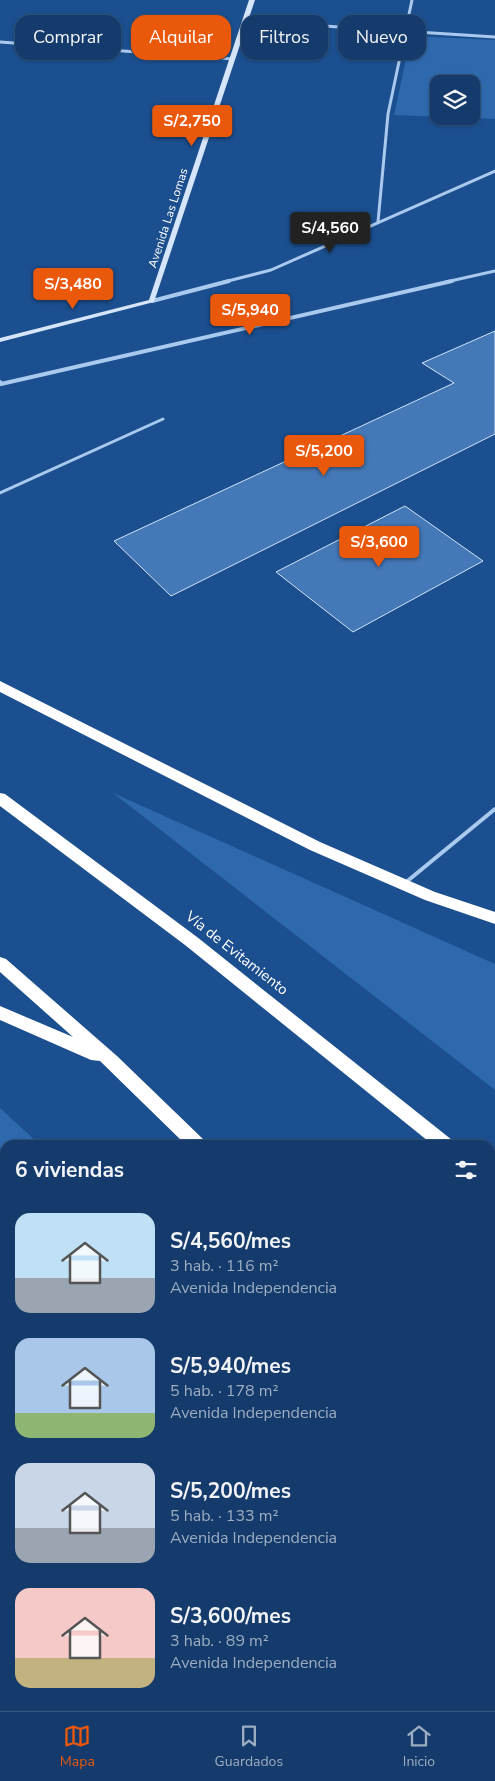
<!DOCTYPE html>
<html lang="es">
<meta charset="utf-8">
<style>
body{margin:0;font-family:"Nunito Sans",sans-serif;background:#214673;color:#f1f3f6;height:100vh;display:flex;flex-direction:column;font-size:19px;white-space:nowrap}
*{box-sizing:border-box;margin:0}
p{font-size:16px;color:#9dadc1}
.icon{flex:none;width:28px;height:28px;fill:none;stroke:currentColor;stroke-width:2;stroke-linecap:round;stroke-linejoin:round}
.map{position:relative;flex:1;overflow:hidden}
.side{position:absolute;left:0px;top:1140px;width:495px;height:571px;display:flex;flex-direction:column;background:#143b6b;border-radius:15px 15px 0 0;box-shadow:0 1px 4px #0004,0 0 0 1px #33557e}
.side>*{flex:none}
.guide{position:absolute;left:15px;top:15px;width:465px;height:45px;display:flex;gap:10px}
.controls{position:absolute;left:430px;top:75px;display:grid;gap:10px}
.controls a{display:grid;place-items:center;width:50px;height:50px;border-radius:10px;background:#143b6b;box-shadow:0 1px 4px #0004,0 0 0 1px #33557e;font-size:25px}
.price{position:absolute;translate:-50% -42px;padding:0 11px;border-radius:5px;background:#ea580c;color:#fff;font-size:16px;line-height:32px;filter:drop-shadow(0 1px 2px #0008)}
.price::after{content:'';position:absolute;left:50%;top:30px;width:15px;height:11px;margin-left:-8px;background:inherit;clip-path:polygon(0 0,100% 0,50% 100%)}
.price.active{background:#222;color:#fff}
ul{padding:0;list-style:none}
li{display:flex;align-items:center;gap:15px;height:125px;padding:0 15px}
li span{display:grid;place-items:center;flex:none;width:140px;height:100px;border-radius:15px;color:#555}
li>.icon{margin-inline-start:auto}
span .icon{width:60px;height:60px;fill:#fffc;stroke-width:1}
li b{font-size:21px}
h2{display:flex;justify-content:space-between;align-items:center;height:60px;padding:0 15px;font-size:21px}
.chip{padding:0 18px;border-radius:15px;background:#143b6b;box-shadow:0 1px 4px #0004,0 0 0 1px #33557e;font-size:18px;line-height:45px}
.chip.active{background:#ea580c;color:#fff}
.dock{display:flex;justify-content:space-around;align-items:center;height:70px;border-top:1px solid #33557e;background:#143b6b;font-size:14px;color:#9dadc1}
.dock a{display:grid;justify-items:center;gap:2px}
.dock .active{color:#ea580c}
.map>svg:first-child{display:block}
.green{fill:#2e69ad;fill-rule:evenodd}
.building{fill:#4478b7;stroke:#cfe3fa}
.lines{fill:none;stroke-linecap:round;stroke-linejoin:round}
.lane-far1{stroke:#a9c9ee;stroke-width:3}
.lane{stroke:#a9c9ee;stroke-width:4}
.street-far1{stroke:#a9c9ee;stroke-width:3}
.street{stroke:#a9c9ee;stroke-width:4}
.secondary{fill:#d6e6fa;fill-rule:evenodd}
.highway{fill:#fff;fill-rule:evenodd}
.labels{text-anchor:middle;stroke-width:4;stroke-linejoin:round;paint-order:stroke}
.far-street-label{font-size:12px;fill:#fff;stroke:#1b4f8f}
.street-label{font-size:15px;fill:#fff;stroke:#1b4f8f}
</style>
<div class="map">
<svg width="495" height="1711" viewBox="0 0 495 1711">
<rect width="100%" height="100%" fill="#1b4f8f"/>
<!-- green -->
<g class="green">
<path d="M411 36 495 40V119L394 115ZM439 84H471V116H439Z"/>
<path d="M113 793 495 964V1090Z"/>
<path d="M0 1108 40 1145H5V1565L0 1567Z"/>
</g>
<!-- building -->
<g class="building">
<path d="M495 331V434L171 596 114 541 454 383 422 363Z"/>
<path d="M405 506 483 561 353 632 276 572Z"/>
</g>
<g class="lines">
<!-- lane-far1 -->
<path class="lane-far1" d="M0 493 163 419"/>
<!-- lane -->
<path class="lane" d="M405 883 495 809"/>
<!-- street-far1 -->
<g class="street-far1">
<path d="M245 21 495 37"/>
<path d="M0 42 233 59"/>
<path d="M378 222 388 114 412 0"/>
<path d="M224 282 271 270 495 171"/>
<path d="M446 282 495 271"/>
</g>
<!-- street -->
<g class="street">
<path d="M152 301 229 281"/>
<path d="M0 382 1 384 452 281"/>
</g>
<!-- secondary -->
<path class="secondary" d="M249 0H255L154 302 0 342V338L149 300Z"/>
<!-- highway -->
<g class="highway">
<path d="M0 681 320 842 435 892 495 912V924L425 900 310 850 0 692Z"/>
<path d="M0 793 5 794 197 937 452 1140 455 1145H433L185 945 0 806Z"/>
<path d="M0 957 6 959 117 1056 204 1140 207 1145H186L100 1061 91 1060 0 1020V1006L73 1037 0 972Z"/>
<path d="M490 1173 495 1175V1193L490 1191Z"/>
<path d="M490 1419 495 1421V1444L490 1442Z"/>
<path d="M495 1480V1500L490 1502V1482Z"/>
<path d="M5 1614V1636L0 1637V1615Z"/>
<path d="M495 1619V1641L490 1643V1621Z"/>
<path d="M226 1706H261L259 1711H224Z"/>
</g>
</g>
<g class="labels">
<!-- far-street labels -->
<g class="far-street-label">
<text transform="translate(168 218) rotate(-72)" y="4">Avenida Las Lomas</text>
</g>
<!-- street labels -->
<g class="street-label">
<text transform="translate(237 953) rotate(38)" y="5">Vía de Evitamiento</text>
</g>
</g>
</svg>
<div class="controls">
<a><svg class="icon" aria-label="layers" viewBox="0 0 24 24"><path d="M12 4l9 5-9 5-9-5zM3 14l9 5 9-5"/></svg></a>
</div>
<b class="price" style="left:192px;top:147px">S/2,750</b>
<b class="price active" style="left:330px;top:254px">S/4,560</b>
<b class="price" style="left:73px;top:310px">S/3,480</b>
<b class="price" style="left:250px;top:336px">S/5,940</b>
<b class="price" style="left:324px;top:477px">S/5,200</b>
<b class="price" style="left:379px;top:568px">S/3,600</b>
<div class="guide">
<a class="chip">Comprar</a>
<a class="chip active">Alquilar</a>
<a class="chip">Filtros</a>
<a class="chip">Nuevo</a>
</div>
<section class="side">
<h2>6 viviendas<svg class="icon" aria-label="filters" viewBox="0 0 24 24"><path d="M4 7h16M4 17h16"/><circle cx="9" cy="7" r="2"/><circle cx="15" cy="17" r="2"/></svg></h2>
<ul>
<li><span style="background:linear-gradient(#bfe0f5 65%,#9aa5b1 0)"><svg class="icon" aria-label="home" viewBox="0 0 24 24"><path d="M3 11l9-7 9 7M6 9v11h12V9"/></svg></span><div><b>S/4,560/mes</b><p>3 hab. · 116 m²</p><p>Avenida Independencia</p></div></li>
<li><span style="background:linear-gradient(#a9c7e8 75%,#8fb573 0)"><svg class="icon" aria-label="home" viewBox="0 0 24 24"><path d="M3 11l9-7 9 7M6 9v11h12V9"/></svg></span><div><b>S/5,940/mes</b><p>5 hab. · 178 m²</p><p>Avenida Independencia</p></div></li>
<li><span style="background:linear-gradient(#c9d6e8 65%,#9aa5b1 0)"><svg class="icon" aria-label="home" viewBox="0 0 24 24"><path d="M3 11l9-7 9 7M6 9v11h12V9"/></svg></span><div><b>S/5,200/mes</b><p>5 hab. · 133 m²</p><p>Avenida Independencia</p></div></li>
<li><span style="background:linear-gradient(#f6c9c9 70%,#c2b280 0)"><svg class="icon" aria-label="home" viewBox="0 0 24 24"><path d="M3 11l9-7 9 7M6 9v11h12V9"/></svg></span><div><b>S/3,600/mes</b><p>3 hab. · 89 m²</p><p>Avenida Independencia</p></div></li>
</ul>
</section>
</div>
<nav class="dock">
<a class="active"><svg class="icon" aria-label="map" viewBox="0 0 24 24"><path d="M3 6l6-2 6 2 6-2v14l-6 2-6-2-6 2zM9 4v14M15 6v14"/></svg>Mapa</a>
<a><svg class="icon" aria-label="saved" viewBox="0 0 24 24"><path d="M7 4h10v16l-5-4-5 4z"/></svg>Guardados</a>
<a><svg class="icon" aria-label="home" viewBox="0 0 24 24"><path d="M3 11l9-7 9 7M6 9v11h12V9"/></svg>Inicio</a>
</nav>
